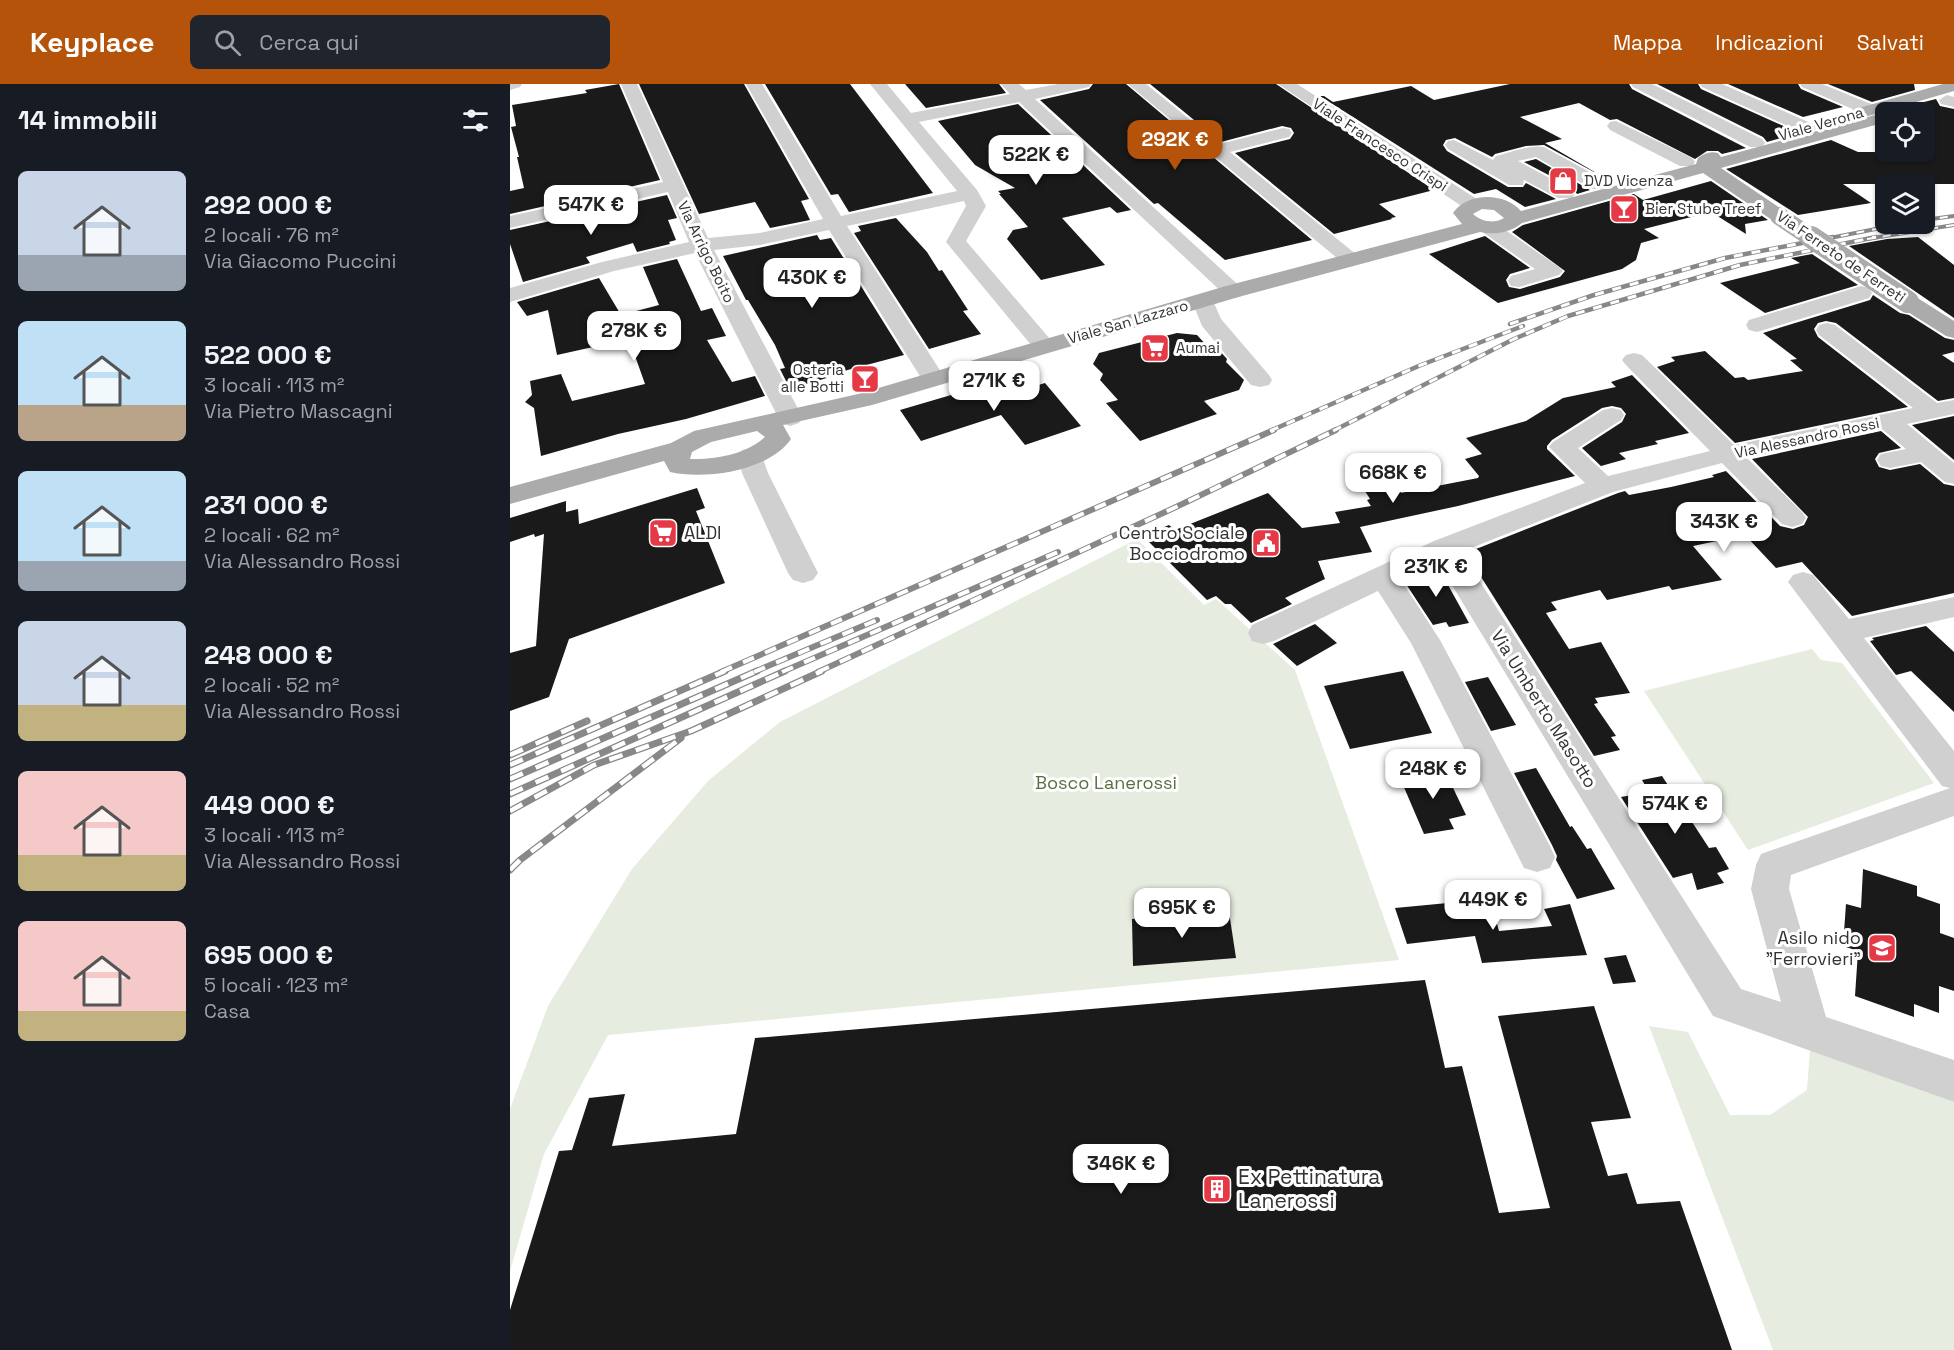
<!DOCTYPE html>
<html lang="it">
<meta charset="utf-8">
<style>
body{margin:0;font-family:"Space Grotesk",sans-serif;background:#20242c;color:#f1f3f6;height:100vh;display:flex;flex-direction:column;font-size:22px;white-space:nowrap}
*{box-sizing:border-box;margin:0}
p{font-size:20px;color:#9ea1a6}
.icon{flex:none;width:33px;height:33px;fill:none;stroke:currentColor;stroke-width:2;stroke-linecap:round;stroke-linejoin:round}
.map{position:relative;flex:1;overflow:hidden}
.sheet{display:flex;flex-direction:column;background:#171b24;width:510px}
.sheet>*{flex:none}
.controls{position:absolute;left:1365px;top:18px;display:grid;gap:12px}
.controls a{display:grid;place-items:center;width:60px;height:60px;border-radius:9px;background:#171b24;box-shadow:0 2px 4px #0004;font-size:30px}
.price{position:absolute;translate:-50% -51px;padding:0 14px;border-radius:12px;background:#fff;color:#222;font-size:20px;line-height:39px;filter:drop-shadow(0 2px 3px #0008)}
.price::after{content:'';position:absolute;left:50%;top:36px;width:18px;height:14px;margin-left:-9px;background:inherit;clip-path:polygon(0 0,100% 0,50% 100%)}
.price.current{background:#b45309;color:#fff}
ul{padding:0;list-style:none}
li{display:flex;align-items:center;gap:18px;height:150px;padding:0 18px}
li span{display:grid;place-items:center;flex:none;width:168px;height:120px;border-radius:9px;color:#555}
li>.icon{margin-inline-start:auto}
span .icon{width:72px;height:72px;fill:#fffc;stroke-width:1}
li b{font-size:26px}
h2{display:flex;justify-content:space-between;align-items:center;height:72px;padding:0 18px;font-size:26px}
header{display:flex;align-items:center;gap:36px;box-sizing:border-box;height:84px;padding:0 30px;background:#b45309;color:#fff}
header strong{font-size:28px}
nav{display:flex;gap:33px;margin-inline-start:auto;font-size:21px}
.search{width:420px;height:54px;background:#20242c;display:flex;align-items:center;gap:15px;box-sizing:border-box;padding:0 21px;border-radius:9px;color:#9ea1a6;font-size:22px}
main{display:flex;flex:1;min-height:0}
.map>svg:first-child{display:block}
.green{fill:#e6ecdf}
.building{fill:#1a1a1a}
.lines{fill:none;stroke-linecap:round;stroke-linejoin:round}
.minor{fill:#d0d0d0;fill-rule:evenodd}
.major{fill:#ababab;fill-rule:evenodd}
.rail-far3-casing{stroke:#888;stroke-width:4}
.rail-far2-casing{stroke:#888;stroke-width:4.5}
.rail-far1-casing{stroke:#888;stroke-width:6}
.rail-casing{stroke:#888;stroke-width:7}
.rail-far3{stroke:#fff;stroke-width:2;stroke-dasharray:8;stroke-linecap:butt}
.rail-far2{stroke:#fff;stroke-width:3;stroke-dasharray:9;stroke-linecap:butt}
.rail-far1{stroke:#fff;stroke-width:4;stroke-dasharray:12;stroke-linecap:butt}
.rail{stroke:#fff;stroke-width:4.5;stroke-dasharray:14;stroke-linecap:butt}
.major-bridge-far1{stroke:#ababab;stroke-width:18}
.major-bridge{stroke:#ababab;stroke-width:22}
.labels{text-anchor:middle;stroke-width:6;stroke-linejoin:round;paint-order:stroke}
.far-street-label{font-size:15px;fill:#333;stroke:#fff}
.far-poi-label{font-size:15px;fill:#333;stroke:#fff;text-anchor:start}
.poi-label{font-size:18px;fill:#333;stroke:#fff;text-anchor:end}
.street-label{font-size:18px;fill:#333;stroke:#fff}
.park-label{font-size:18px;fill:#56703f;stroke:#fff}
.near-poi-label{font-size:21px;fill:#333;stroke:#fff;text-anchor:start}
</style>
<header>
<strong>Keyplace</strong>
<div class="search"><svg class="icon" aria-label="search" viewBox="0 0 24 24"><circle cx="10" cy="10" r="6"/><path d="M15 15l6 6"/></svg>Cerca qui</div>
<nav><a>Mappa</a><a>Indicazioni</a><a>Salvati</a></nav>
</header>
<main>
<section class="sheet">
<h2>14 immobili<svg class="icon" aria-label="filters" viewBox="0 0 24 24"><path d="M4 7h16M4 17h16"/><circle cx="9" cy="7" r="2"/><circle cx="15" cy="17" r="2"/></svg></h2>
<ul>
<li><span style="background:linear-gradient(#c9d6e8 70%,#9aa5b1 0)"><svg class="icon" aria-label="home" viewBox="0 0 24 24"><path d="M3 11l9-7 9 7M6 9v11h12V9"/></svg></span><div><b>292 000 €</b><p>2 locali · 76 m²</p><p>Via Giacomo Puccini</p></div></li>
<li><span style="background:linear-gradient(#bfe0f5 70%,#b9a48a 0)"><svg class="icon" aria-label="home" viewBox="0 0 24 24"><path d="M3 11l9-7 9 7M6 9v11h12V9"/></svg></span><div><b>522 000 €</b><p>3 locali · 113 m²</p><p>Via Pietro Mascagni</p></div></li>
<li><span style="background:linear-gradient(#bfe0f5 75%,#9aa5b1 0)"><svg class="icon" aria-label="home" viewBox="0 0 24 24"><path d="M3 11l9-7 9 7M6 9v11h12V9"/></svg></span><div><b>231 000 €</b><p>2 locali · 62 m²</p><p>Via Alessandro Rossi</p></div></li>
<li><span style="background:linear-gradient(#c9d6e8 70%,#c2b280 0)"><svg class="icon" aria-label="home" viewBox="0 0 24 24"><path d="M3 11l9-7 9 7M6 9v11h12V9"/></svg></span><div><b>248 000 €</b><p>2 locali · 52 m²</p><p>Via Alessandro Rossi</p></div></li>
<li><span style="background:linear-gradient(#f6c9c9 70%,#c2b280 0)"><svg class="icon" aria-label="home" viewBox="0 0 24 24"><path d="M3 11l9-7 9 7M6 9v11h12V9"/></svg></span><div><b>449 000 €</b><p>3 locali · 113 m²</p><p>Via Alessandro Rossi</p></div></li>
<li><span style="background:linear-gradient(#f6c9c9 75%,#c2b280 0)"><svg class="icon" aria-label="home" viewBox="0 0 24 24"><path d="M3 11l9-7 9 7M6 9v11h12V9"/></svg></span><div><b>695 000 €</b><p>5 locali · 123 m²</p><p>Casa</p></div></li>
</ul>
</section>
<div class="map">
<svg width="1444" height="1266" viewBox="0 0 1444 1266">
<rect width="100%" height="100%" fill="#fff"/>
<!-- green -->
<g class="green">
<path d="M627 455 694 521 706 515 785 586 889 876 98 951 34 1070 0 1187V1025L38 922 122 785 198 697 270 638Z"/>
<path d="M1302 565 1311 576 1332 579 1424 699 1238 766 1134 607Z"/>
<path d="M1139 942 1178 948 1220 1031H1260L1297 1006 1300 966 1444 1018V1266H1263Z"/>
</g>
<!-- building -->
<g class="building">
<path d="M109 0 150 96 0 130V107L14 104 7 73H9L1 43 6 42 2 21 77 9 75 6Z"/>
<path d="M129 0H234L299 115 291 117 300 136 260 144 245 118 189 130Z"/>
<path d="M255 0H340L423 109 339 128 328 110 321 111Z"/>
<path d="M395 0H489L496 9 416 24Z"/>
<path d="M583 0H616L802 156 715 176 648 119 644 120 530 16 579 5Z"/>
<path d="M640 0H766L924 106 869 120 886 133 881 134 882 135 824 150 725 69 780 55 784 49 781 44 772 42 711 58Z"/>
<path d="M1000 0H1119L1122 5 1236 64 1212 70 1208 67H1197L1185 75 1107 35 1100 36 1069 19 1010 33 1052 55 1035 59 1095 94 1034 61 1016 62 985 70 982 73 945 54 936 56 933 61 937 67 998 103H1013L1016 99 1046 115 1015 123 986 105 964 110 810 12H814L823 18 901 2 924 16Z"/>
<path d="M1147 0H1188L1191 5 1289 49 1257 58 1253 53Z"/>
<path d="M1218 0H1288L1291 5 1333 23 1293 33Z"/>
<path d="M1318 0H1404L1405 6 1362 18Z"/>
<path d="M1426 15 1430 22 1444 25V100H1333L1361 119 1288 131 1216 85 1321 56 1348 68H1414V18Z"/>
<path d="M508 20 621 126 607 129 600 123 552 134 595 181 531 196 497 155 503 146 518 143 489 110H491L488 107 505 104 465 81 428 37Z"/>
<path d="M1026 75 1080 106 1067 110 1063 104 1014 78Z"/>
<path d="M1201 97 1258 136 1235 140 1236 150 1201 128 1134 145 1149 154 1131 159 1126 176 1112 185 988 219 919 170 975 152 1020 184 1000 190 996 196 999 203 1010 205 1050 193 1055 187 1002 148 1013 141 1124 110 1133 116Z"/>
<path d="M157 111 167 134 158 136 166 156 159 158 160 160 127 168 123 159 76 173 80 179 13 198 0 160V146Z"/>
<path d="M386 134 417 168 429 187 432 186 458 226 453 227 471 250 419 265 344 149 351 147 348 142Z"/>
<path d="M307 151 310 156 321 154 394 271 319 291 320 293 280 305 270 285 275 284 265 261 238 216H236L213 172Z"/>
<path d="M1408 153 1444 181V234L1339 162 1377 155Z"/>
<path d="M1302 170 1348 201 1255 229 1210 199 1290 179 1281 174Z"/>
<path d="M167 175 191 227 202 224 216 252 197 256 222 298 245 292 255 312 176 335 108 350 31 372 24 324 15 318 22 311 20 297 51 290 62 317 135 300 119 255 47 271 38 226 17 232 7 218 89 194 111 231 149 221 133 183Z"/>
<path d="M1363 211 1390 229 1399 231 1435 254 1444 256V268L1432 271 1444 279V314L1428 317 1326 239 1316 237 1308 239 1304 245 1308 253 1398 323 1225 359 1147 283 1165 277 1161 273 1195 267 1225 294 1234 293 1238 296 1293 287 1280 276 1287 275 1253 249 1360 216Z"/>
<path d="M667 249 687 251 699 264 709 266 717 275 716 278 734 296 729 306 694 317 707 330 630 357 596 319 608 316 590 296 593 290 583 280 589 269Z"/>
<path d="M1122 291 1179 349 1145 357 1148 360 1109 369 1116 375 1091 382 1094 385 1072 364 1112 338 1116 330 1111 324 1102 322 1092 324 1042 356 1037 362V365L1065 392 948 422 850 443 862 468 808 477 815 495 775 514 782 520 741 539 721 520H715L706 512 697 516 633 452 659 441 665 446 758 409 792 444 830 439 825 428 861 422 857 416 860 415 845 391 868 386 880 404 887 402 891 409 968 394 969 392 955 375 972 370 956 354 1016 337 1053 314 1106 303 1101 298Z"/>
<path d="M499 294 509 307 535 299 571 342 515 361 491 331 411 357 390 326Z"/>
<path d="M1444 332V376L1402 341Z"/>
<path d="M1371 347 1391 364 1369 369 1365 375 1369 383 1380 386 1410 380 1434 400 1444 402V509L1342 532 1292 478 1266 484 1235 451 1183 462 1212 496 1162 506 1159 502 1097 516 1090 506 1041 518 1047 526 1036 529 1059 565 1091 558 1120 609 1085 614 1088 619 1084 620 1106 652 1101 653 1110 666 1084 672 956 469 1108 409 1115 407 1119 411 1161 403 1204 393 1202 391 1216 387 1270 442 1283 445 1294 441 1298 433 1242 375Z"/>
<path d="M187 404 195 424 186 427 215 499 59 555 39 613 0 627V569L26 562 34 450 25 453 24 450 0 458V434L56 417V428L68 425 69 440Z"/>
<path d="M927 481 959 539 939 543 936 538 923 541 894 497Z"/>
<path d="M805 540 827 559 787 582 763 560Z"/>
<path d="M1416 542 1444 568V628L1401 587 1386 591 1360 557 1364 556 1362 554Z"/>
<path d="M893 587 922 649 840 665 814 602Z"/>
<path d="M978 593 1006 641 981 647 955 598Z"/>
<path d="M1026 684 1060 743 1062 742 1077 765 1081 764 1105 805 1067 815 1046 776 1047 772 1042 761 1004 689Z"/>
<path d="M934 685 956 731 939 735 944 745 914 750 890 694Z"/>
<path d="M1152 692 1199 764 1206 763 1219 785 1207 789 1214 799 1187 806 1182 789 1163 794 1111 713 1139 708 1132 696Z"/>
<path d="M1353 785 1407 802V812L1430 820V849L1444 854V907L1429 902V929L1404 920V933L1345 912 1348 867 1333 862 1336 820 1351 824Z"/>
<path d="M980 815 989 847 1042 842 1034 825 1060 820 1077 871 972 879 965 852 897 860 885 824Z"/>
<path d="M719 828 726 874 623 882 622 835Z"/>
<path d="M1116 871 1126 898 1103 900 1094 874Z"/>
<path d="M915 896 935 984 952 982 989 1129 1040 1124 988 932 1084 922 1121 1034 1081 1038 1098 1092 1117 1089 1127 1120 1170 1117 1222 1266H0V1226L49 1067 62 1066 79 1014 115 1010 102 1062 226 1050 245 954Z"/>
</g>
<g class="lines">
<!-- minor -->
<g class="minor">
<path d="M0 0H12L10 3 0 6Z"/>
<path d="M111 0H127L198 154 250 149 313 135 236 0H252L331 132 447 107 360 0H377L401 29 500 10 491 0H509L516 6 548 0H581L579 3 525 15 735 207 732 212 724 214 716 212 509 18 409 38 467 106 476 122 456 157 546 262 542 267 534 269 526 267 436 158 456 122 454 117 337 142 435 294 431 299 423 301 415 299 411 294 319 146 250 161 204 166 293 334 289 339 280 342 271 339 185 169 104 187 0 218V204L92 178 179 158 158 108 0 144V132L153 98Z"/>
<path d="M618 0H636L710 60 773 44 779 45 782 49 779 53 720 68 847 171 850 175 847 179 840 181 833 179Z"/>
<path d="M768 0H787L970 117 973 121 970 125H956Z"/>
<path d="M1121 0H1142L1252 55 1255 59 1252 63H1240L1123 3Z"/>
<path d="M1190 0H1212L1303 40 1306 44 1303 48H1291L1192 3Z"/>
<path d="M1290 0H1312L1366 22 1368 26 1366 30H1354L1292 3Z"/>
<path d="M1437 11 1444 13V23L1431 20 1429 16Z"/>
<path d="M1106 37 1182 74 1185 78 1182 82H1170L1100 46 1097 42 1100 38Z"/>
<path d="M944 56 983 76 986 72C1000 69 1020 60 1034 63L1096 97 1098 101 1096 105H1082L1026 73 1008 77 1062 106 1065 110 1062 114H1048L1014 96 1013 101H999L938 65 935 61 938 57Z"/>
<path d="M978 137 985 139 1049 183 1053 187 1049 191 1009 203 1001 202 998 197 1001 192 1025 185 971 147 968 143 971 139Z"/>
<path d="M1351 202 1359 204 1362 209 1359 214 1247 248 1239 246 1236 241 1239 236Z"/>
<path d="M693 210 701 212 711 235 759 291 762 296 759 301 750 303 741 301 692 242 682 217 685 212Z"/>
<path d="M1317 239 1325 241 1427 319 1444 316V330L1397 340 1444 379V400L1435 398 1411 378 1380 384 1371 382 1367 376 1371 370 1396 365 1372 345 1237 374 1292 428 1296 434 1292 440 1282 443 1272 440 1212 379 1103 408 951 468 1231 905 1271 918 1241 805 1246 781 1251 770 1440 704 1432 702 1278 498 1283 491 1293 488 1303 491 1339 535 1444 513V533L1354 554 1444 667V732L1281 791 1279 805 1316 933 1444 976V1018L1203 932 928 478 891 496 930 556 1040 762 1045 773 1040 784 1027 788 1014 784 901 559 868 507 764 557 753 560 742 557 738 549 742 541 924 457 1075 399 1039 363 1043 358 1093 326 1102 324 1111 326 1114 331 1111 336 1068 364 1098 392 1200 367 1116 281 1112 276 1116 271 1124 269 1132 271 1224 361 1403 324 1309 251 1306 246 1309 241Z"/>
<path d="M241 364 250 366 258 389 308 489 303 496 293 499 283 496 278 489 232 389 228 372 232 366Z"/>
</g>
<!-- major -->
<g class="major">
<path d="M1433 0H1444V7L1348 35 1342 34 1339 30 1342 26Z"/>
<path d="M1376 28H1379H1376V38L1211 84 1276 128 1279 132 1276 136H1262L1193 89 1012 139C1000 149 984 151 970 148L732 212 362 321 273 341 281 355C259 387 195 396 160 388L154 377 0 420V403L161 359 184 347 348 310 716 202 952 140 943 129C957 108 995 108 1011 127L1186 80 1188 74C1195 69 1200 67 1208 69L1211 73ZM972 125 984 126 994 134C984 140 972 138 963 130ZM247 347 255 353C235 371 206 375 180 375L182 368 201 358Z"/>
<path d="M1398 211 1406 213 1444 237V254L1436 252 1390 223 1387 218 1390 213Z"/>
</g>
<!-- rail-far3 casing -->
<g class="rail-far3-casing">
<g id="rail-far3">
<path d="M1414 136 1444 132"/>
<path d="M1315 155 1391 140"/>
<path d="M1357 155 1444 141"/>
</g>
</g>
<!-- rail-far2 casing -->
<g class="rail-far2-casing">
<g id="rail-far2">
<path d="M1000 240 1084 211 1215 174 1323 153"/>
<path d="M760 347 911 281 1013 242"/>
<path d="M823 347 1004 255 1058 232 1230 181 1366 153"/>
</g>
</g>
<!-- rail-far1 casing -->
<g class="rail-far1-casing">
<g id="rail-far1">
<path d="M211 588 764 346"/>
<path d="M244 588 367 536"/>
<path d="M272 588 548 468"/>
<path d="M308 588 666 423 826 346"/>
</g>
</g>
<!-- rail casing -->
<g class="rail-casing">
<g id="rail">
<path d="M0 671 77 637"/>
<path d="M0 681 215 587"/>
<path d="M0 695 247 587"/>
<path d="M0 710 275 587"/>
<path d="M0 727 84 681 181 647 312 587"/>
<path d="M0 786 10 776 171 654"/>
</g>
</g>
<!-- rail-far3 -->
<use href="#rail-far3" class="rail-far3"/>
<!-- rail-far2 -->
<use href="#rail-far2" class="rail-far2"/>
<!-- rail-far1 -->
<use href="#rail-far1" class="rail-far1"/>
<!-- rail -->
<use href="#rail" class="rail"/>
<!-- major-bridge-far1 -->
<path class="major-bridge-far1" d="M1269 132 1303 155"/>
<!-- major-bridge -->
<path class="major-bridge" d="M1301 153 1398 218"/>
</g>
<!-- icons -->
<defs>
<g id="shop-square" transform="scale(1.5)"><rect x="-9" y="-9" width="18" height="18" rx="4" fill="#e63946" stroke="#fff"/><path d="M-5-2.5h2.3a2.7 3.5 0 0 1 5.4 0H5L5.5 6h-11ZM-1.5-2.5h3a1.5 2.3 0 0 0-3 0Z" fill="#fff"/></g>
<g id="bar-square" transform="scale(1.5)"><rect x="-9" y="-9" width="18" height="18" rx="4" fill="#e63946" stroke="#fff"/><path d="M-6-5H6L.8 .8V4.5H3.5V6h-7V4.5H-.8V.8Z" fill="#fff"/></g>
<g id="supermarket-square" transform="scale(1.5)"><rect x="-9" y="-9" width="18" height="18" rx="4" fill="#e63946" stroke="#fff"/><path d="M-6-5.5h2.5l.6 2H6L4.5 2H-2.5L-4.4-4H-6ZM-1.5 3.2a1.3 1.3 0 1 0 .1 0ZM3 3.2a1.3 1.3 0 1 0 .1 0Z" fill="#fff"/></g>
<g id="civic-square" transform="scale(1.5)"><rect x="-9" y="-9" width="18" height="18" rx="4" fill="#e63946" stroke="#fff"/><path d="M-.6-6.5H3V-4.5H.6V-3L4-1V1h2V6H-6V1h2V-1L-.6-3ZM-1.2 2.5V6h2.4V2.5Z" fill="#fff"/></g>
<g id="school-square" transform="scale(1.5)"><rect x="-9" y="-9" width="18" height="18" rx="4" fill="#e63946" stroke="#fff"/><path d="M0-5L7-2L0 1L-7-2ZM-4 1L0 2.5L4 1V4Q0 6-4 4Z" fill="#fff"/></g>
<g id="building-square" transform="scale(1.5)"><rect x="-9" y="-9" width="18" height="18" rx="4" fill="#e63946" stroke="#fff"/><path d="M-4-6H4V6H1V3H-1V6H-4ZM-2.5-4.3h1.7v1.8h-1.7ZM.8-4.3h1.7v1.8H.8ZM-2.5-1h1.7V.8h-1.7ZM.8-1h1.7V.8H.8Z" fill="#fff"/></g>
</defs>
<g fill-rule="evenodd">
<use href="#shop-square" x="1053" y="97"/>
<use href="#bar-square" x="1114" y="125"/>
<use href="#supermarket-square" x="645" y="264"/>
<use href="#bar-square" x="355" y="295"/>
<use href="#supermarket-square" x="153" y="449"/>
<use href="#civic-square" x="756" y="459"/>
<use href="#school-square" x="1372" y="864"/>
<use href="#building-square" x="707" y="1105"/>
</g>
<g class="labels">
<!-- far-street labels -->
<g class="far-street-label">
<text transform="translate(1311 40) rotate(-16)" y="5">Viale Verona</text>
<text transform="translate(870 61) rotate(33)" y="5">Viale Francesco Crispi</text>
<text transform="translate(196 168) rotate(64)" y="5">Via Arrigo Boito</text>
<text transform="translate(1331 173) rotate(34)" y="5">Via Ferreto de Ferreti</text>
<text transform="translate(618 238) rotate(-16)" y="5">Viale San Lazzaro</text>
<text transform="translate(1297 354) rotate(-12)" y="5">Via Alessandro Rossi</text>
</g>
<!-- far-poi labels -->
<g class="far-poi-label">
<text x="1074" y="102">DVD Vicenza</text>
<text x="1135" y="130">Bier Stube Treef</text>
<text x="666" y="269">Aumai</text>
<text x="334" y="291" text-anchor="end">Osteria<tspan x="334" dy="17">alle Botti</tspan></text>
</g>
<!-- poi labels -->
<g class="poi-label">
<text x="174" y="455" text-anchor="start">ALDI</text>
<text x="735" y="455">Centro Sociale<tspan x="735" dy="21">Bocciodromo</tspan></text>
<text x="1351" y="860">Asilo nido<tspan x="1351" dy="21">"Ferrovieri"</tspan></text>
</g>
<!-- street labels -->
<g class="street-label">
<text transform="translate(1034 625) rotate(58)" y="6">Via Umberto Masotto</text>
</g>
<!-- park labels -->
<g class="park-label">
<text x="596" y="705">Bosco Lanerossi</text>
</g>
<!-- near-poi labels -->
<g class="near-poi-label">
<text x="728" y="1100">Ex Pettinatura<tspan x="728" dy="24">Lanerossi</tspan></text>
</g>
</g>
</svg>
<div class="controls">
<a><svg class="icon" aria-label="locate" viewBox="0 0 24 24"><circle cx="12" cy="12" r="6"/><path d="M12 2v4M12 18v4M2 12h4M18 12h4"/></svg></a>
<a><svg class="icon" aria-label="layers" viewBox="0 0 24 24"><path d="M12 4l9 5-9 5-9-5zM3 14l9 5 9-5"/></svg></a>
</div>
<b class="price current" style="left:665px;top:87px">292K €</b>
<b class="price" style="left:526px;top:102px">522K €</b>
<b class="price" style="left:81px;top:152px">547K €</b>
<b class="price" style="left:302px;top:225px">430K €</b>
<b class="price" style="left:124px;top:278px">278K €</b>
<b class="price" style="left:484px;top:328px">271K €</b>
<b class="price" style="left:883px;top:420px">668K €</b>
<b class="price" style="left:1214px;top:469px">343K €</b>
<b class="price" style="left:926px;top:514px">231K €</b>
<b class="price" style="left:923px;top:716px">248K €</b>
<b class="price" style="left:1165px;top:751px">574K €</b>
<b class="price" style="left:983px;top:847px">449K €</b>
<b class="price" style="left:672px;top:855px">695K €</b>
<b class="price" style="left:611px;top:1111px">346K €</b>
</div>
</main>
